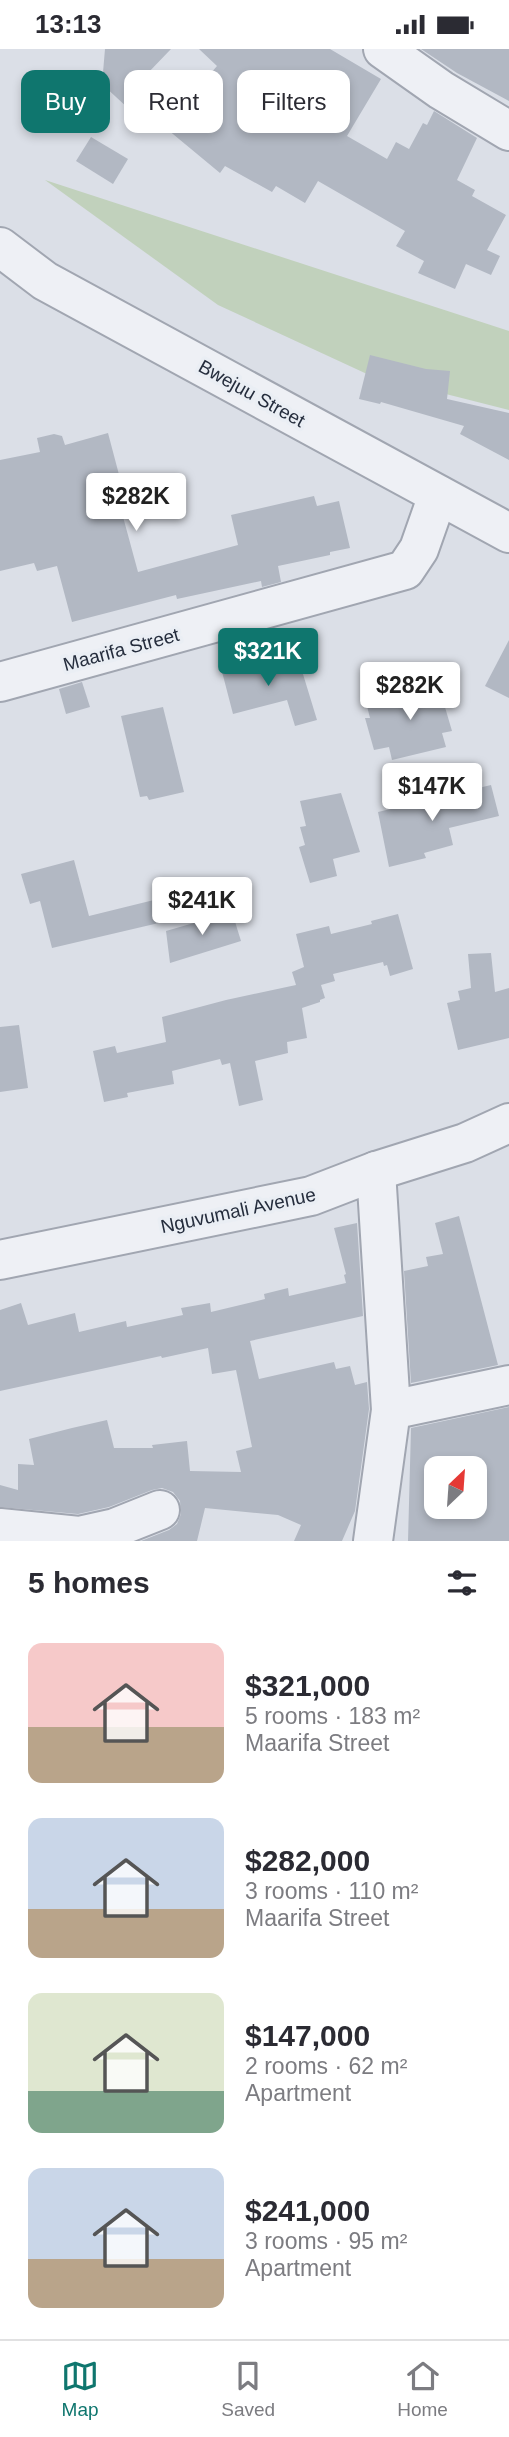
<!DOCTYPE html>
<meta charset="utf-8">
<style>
body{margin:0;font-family:Helvetica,sans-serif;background:#f2f2f3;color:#2b2b33;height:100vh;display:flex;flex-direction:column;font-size:26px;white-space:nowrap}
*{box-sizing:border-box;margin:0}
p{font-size:23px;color:#7c7c81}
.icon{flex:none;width:38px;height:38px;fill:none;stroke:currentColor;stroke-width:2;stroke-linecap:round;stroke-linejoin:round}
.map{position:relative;height:1492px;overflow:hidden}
.side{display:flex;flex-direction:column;background:#fff;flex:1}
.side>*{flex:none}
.banner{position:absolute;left:21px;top:21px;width:467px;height:63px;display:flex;gap:14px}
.needle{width:46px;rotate:25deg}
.fabs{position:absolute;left:424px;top:1407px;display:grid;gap:14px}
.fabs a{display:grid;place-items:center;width:63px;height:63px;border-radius:14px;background:#fff;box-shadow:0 4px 10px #0003;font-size:35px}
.price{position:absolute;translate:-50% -60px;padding:0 16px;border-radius:7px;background:#fff;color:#222;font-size:23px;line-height:46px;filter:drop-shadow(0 2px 4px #0008)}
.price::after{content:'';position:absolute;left:50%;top:42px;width:21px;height:16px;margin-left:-10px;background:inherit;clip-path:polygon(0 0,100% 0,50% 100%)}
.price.selected{background:#0f766e;color:#fff}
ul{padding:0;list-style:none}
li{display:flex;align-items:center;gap:21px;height:175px;padding:0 28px}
li span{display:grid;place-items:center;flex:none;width:196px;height:140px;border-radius:14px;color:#555}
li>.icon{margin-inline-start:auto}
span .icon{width:84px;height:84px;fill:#fffc;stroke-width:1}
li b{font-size:30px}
h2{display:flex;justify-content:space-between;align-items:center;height:84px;padding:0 28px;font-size:30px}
.tag{padding:0 24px;border-radius:14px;background:#fff;box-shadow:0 4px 10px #0003;font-size:24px;line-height:63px}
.tag.selected{background:#0f766e;color:#fff}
.status{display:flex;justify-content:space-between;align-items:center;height:49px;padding:0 35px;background:#fff;direction:ltr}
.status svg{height:19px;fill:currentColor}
.dock{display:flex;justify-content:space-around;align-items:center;height:98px;border-top:2px solid #e1e1e2;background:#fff;font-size:19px;color:#7c7c81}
.dock a{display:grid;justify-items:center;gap:4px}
.dock .selected{color:#0f766e}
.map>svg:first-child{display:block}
.green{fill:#c1d1bc}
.building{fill:#b2b8c3;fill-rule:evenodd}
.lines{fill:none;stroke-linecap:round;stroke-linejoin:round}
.minor-casing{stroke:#a1a6b1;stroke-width:42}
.minor{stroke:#eef0f5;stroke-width:38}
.labels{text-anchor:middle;stroke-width:7;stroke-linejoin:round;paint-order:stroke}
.street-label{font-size:19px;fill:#252d3d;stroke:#eaeef4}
</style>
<div class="status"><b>13:13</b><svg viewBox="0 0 49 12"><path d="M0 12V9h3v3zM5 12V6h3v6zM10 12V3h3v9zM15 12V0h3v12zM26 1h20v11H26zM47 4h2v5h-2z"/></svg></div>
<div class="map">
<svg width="509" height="1492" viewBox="0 0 509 1492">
<rect width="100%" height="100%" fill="#dbdfe7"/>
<!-- green -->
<path class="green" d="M45 131 509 282V361L367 325 218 256Z"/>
<!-- building -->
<g class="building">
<path d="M105 0H171L146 26 180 60 217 17 199 0H330L381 30 347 87 387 110 396 93 409 100 423 74 427 76 434 62 477 89 457 131 475 141 472 147 506 166 487 201 500 207 491 226 466 215 455 240 418 224 424 212 396 197 405 182 318 132 305 154 276 137 272 143 225 117 220 124 150 66 143 73 102 35Z"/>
<path d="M421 0H509V52L457 24Z"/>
<path d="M91 88 128 110 113 135 76 112Z"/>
<path d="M370 306 426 320 450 322 447 350 509 364V411L460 385 464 377 381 353 380 355 359 350Z"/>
<path d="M108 384 122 437H120L123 453H119L138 523 238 496 231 466 314 447 317 457 339 452 350 499 330 503V506L278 517 281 533 262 538 261 532 177 550 176 546 72 573 57 517 37 522 34 514 0 522V411L40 403 37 389 54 385 62 387 65 396Z"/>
<path d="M509 591V649L485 637Z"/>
<path d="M256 606 261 624 299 612 317 671 295 677 287 651 233 665 220 615Z"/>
<path d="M437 631 452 682 442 684 446 698 392 711 389 698 374 701 365 669H370L367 657 407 647 406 639Z"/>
<path d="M82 633 90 658 66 665 59 640Z"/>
<path d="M163 658 184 743 149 751 147 747 140 748 121 667Z"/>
<path d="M491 736 499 767 449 779 453 796 424 804 426 809 389 818 378 763Z"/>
<path d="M341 744 360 803 333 810 337 827 310 834 299 798 305 796 300 778 306 777 300 752Z"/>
<path d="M74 811 89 867 158 850 163 873 52 899 40 852 30 855 21 825Z"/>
<path d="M232 863 241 892 170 914 166 882Z"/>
<path d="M398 865 413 920 390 927 387 916 384 917 383 913 333 925 335 932 321 936 325 949 320 951V953L302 959 307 989 287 993 288 1004 255 1012 263 1051 239 1057 230 1014 222 1016 220 1010 172 1022 174 1035 127 1044 128 1048 104 1053 93 1002 115 997 117 1004 166 993 162 968 226 951 296 936 292 923 304 918 296 885 329 877 331 885 372 875 371 872Z"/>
<path d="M491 904 495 943 509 939V989L458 1001 447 954 460 951 458 942 471 939 468 905Z"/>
<path d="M19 976 28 1039 0 1043V978Z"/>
<path d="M459 1167 498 1316 411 1334 404 1222 428 1217 426 1208 443 1205 435 1174Z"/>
<path d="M357 1174 363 1267 250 1292 259 1330 334 1313 336 1320 350 1317 355 1336 367 1333 369 1360 355 1462 342 1492H294L301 1476 278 1466 205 1459 197 1492H141L169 1481 177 1475 181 1465 180 1452 173 1443 162 1439 152 1441 109 1458 78 1465 0 1458V1436L18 1441V1415L34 1416 29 1390 72 1379 107 1371 114 1399H153L152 1396 187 1392 190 1422 241 1423 236 1402 252 1398 236 1321 212 1325 208 1299 162 1309 161 1307 0 1342V1261L21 1254 28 1276 75 1264 79 1283 126 1272 127 1278 183 1266 181 1259 210 1254 211 1263 265 1250 264 1245 288 1239 289 1247 346 1234 344 1226 346 1225 334 1179Z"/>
<path d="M509 1358V1492H408L411 1379ZM436 1419H474V1458H436Z"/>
</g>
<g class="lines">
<!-- minor casing -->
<g class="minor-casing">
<g id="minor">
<path d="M383 0 441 41 509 82"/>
<path d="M0 198 45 232 509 484"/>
<path d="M0 633 405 521 419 500 438 446"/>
<path d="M0 1211 311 1147 376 1122 465 1094 509 1074"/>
<path d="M391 1361 509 1336"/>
<path d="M0 1479 79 1487 115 1479 160 1461"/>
<path d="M373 1492 391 1361 376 1122"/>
</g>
</g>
<!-- minor -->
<use href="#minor" class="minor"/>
</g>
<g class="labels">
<!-- street labels -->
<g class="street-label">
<text transform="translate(252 344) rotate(29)" y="7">Bwejuu Street</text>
<text transform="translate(121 600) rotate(-15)" y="7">Maarifa Street</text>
<text transform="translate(238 1161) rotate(-12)" y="7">Nguvumali Avenue</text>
</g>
</g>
</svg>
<div class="fabs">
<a><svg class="needle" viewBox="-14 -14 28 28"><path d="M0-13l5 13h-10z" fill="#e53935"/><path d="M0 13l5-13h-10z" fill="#7c7c81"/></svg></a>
</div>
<b class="price" style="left:136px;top:484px">$282K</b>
<b class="price selected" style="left:268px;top:639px">$321K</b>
<b class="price" style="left:410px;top:673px">$282K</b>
<b class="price" style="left:432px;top:774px">$147K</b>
<b class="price" style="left:202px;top:888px">$241K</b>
<div class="banner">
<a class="tag selected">Buy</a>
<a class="tag">Rent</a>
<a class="tag">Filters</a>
</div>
</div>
<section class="side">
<h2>5 homes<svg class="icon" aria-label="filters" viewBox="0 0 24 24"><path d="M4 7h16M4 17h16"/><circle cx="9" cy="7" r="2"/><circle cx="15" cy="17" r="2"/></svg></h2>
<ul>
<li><span style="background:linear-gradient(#f6c9c9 60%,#b9a48a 0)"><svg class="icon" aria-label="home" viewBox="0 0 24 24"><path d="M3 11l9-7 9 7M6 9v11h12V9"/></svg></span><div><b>$321,000</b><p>5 rooms · 183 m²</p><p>Maarifa Street</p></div></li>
<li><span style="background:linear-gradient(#c9d6e8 65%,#b9a48a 0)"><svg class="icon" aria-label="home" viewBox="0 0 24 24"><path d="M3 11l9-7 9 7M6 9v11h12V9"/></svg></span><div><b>$282,000</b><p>3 rooms · 110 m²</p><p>Maarifa Street</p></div></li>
<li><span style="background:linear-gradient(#dfe7d0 70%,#7fa58c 0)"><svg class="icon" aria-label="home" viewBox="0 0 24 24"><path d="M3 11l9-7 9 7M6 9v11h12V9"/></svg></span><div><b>$147,000</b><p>2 rooms · 62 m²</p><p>Apartment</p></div></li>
<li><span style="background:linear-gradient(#c9d6e8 65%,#b9a48a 0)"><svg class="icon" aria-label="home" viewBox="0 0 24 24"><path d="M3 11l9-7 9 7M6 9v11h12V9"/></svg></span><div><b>$241,000</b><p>3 rooms · 95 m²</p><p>Apartment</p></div></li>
</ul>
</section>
<nav class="dock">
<a class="selected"><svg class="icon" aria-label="map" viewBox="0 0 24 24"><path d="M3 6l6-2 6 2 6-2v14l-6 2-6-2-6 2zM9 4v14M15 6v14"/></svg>Map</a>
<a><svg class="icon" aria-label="saved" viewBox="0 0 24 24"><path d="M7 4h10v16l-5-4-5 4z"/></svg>Saved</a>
<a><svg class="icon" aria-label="home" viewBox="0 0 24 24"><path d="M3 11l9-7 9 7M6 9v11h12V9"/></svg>Home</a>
</nav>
